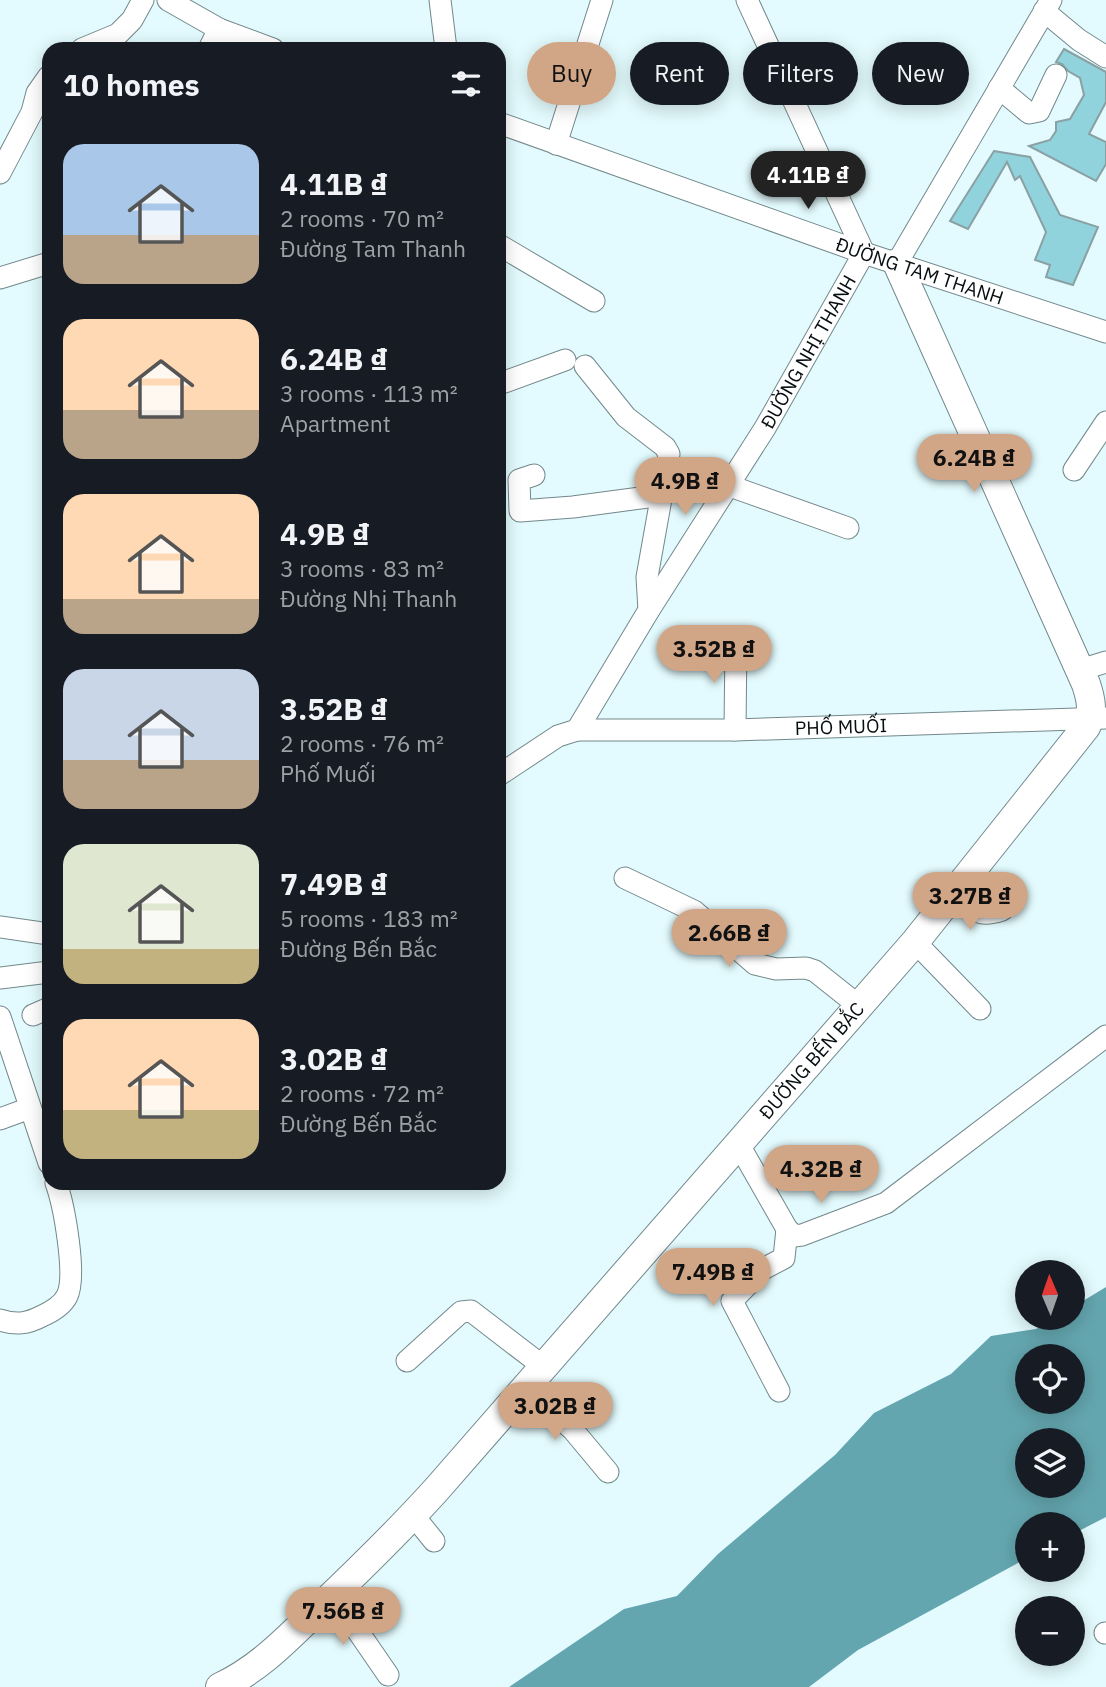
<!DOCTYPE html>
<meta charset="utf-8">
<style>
body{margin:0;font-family:"IBM Plex Sans",sans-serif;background:#20242c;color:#f1f3f6;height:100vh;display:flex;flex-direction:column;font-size:26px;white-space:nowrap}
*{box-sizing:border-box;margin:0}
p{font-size:23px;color:#9ea1a6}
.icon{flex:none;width:38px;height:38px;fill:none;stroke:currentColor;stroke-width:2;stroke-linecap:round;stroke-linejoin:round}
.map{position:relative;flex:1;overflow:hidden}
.panel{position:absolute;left:42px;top:42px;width:464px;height:1148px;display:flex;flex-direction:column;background:#171b24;border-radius:21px;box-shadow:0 4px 18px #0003}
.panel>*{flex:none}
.guide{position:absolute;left:527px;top:42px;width:474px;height:63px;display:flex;gap:14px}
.needle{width:46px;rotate:358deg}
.controls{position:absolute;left:1015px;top:1260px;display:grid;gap:14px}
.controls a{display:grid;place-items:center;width:70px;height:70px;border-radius:50%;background:#171b24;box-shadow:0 4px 18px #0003;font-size:35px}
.price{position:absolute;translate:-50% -60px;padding:0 16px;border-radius:24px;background:#d0a687;color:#111;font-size:23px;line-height:46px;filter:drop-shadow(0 2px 4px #0008)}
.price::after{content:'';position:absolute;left:50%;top:42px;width:21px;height:16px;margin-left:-10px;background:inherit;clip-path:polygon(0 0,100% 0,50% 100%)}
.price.selected{background:#222;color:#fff}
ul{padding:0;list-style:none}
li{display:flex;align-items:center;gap:21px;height:175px;padding:0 21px}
li span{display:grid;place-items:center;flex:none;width:196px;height:140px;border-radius:21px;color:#555}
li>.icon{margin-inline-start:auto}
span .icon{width:84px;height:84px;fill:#fffc;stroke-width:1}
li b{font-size:30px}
h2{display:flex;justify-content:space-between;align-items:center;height:84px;padding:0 21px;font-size:30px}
.pill{padding:0 24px;border-radius:32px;background:#171b24;box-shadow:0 4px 18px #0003;font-size:24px;line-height:63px}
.pill.selected{background:#d0a687;color:#111}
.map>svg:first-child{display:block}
.water{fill:#64a6af;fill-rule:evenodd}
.building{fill:#90d3dd;stroke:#8aa0a3;stroke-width:2}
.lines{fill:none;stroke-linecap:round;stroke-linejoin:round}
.minor-casing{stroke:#73888b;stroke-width:23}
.major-casing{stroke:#73888b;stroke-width:30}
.minor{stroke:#fff;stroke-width:21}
.major{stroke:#fff;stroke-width:28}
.labels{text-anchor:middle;stroke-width:5;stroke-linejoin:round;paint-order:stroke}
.street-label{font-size:19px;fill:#060e0f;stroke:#e3fbfe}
</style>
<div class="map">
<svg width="1106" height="1687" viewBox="0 0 1106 1687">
<rect width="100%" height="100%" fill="#e3fbfe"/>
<!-- water -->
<path class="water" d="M1106 1287V1517L1073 1534V1524H1027V1558L858 1650 809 1687H509L624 1609 677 1596 718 1554 835 1455 874 1413 951 1374 991 1336 1036 1329 1055 1318H1073V1307ZM1027 1356H1073V1402H1027ZM1027 1440H1073V1486H1027Z"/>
<!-- building -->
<g class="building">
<path d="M1064 49 1106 72V102L1089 134 1106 142V164L1096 181 1029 146 1050 140 1056 131V122L1070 119 1084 95 1080 78 1068 71 1062 64 1056 62Z"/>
<path d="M994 151 1030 157 1060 215 1098 227 1073 285 1046 277 1050 265 1035 260 1046 232 1020 176 1015 180 1007 162 968 229 950 221Z"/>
</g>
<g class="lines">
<!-- minor casing -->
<g class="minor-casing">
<g id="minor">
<path d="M168 0 219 29 273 49"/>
<path d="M440 0 446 49"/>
<path d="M1044 11 1079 40 1106 57"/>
<path d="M82 49 118 34 132 20 143 0"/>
<path d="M209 49 219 29"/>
<path d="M999 88 1029 113 1039 111 1056 75"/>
<path id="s1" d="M499 123 864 253 1106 332"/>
<path d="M556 144 602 0"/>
<path d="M0 173 32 112 37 93 49 76"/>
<path d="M499 245 594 301"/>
<path d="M897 263 1051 0"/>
<path d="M0 278 49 263"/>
<path d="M585 366 626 417 665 447 669 454 647 577 649 610"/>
<path d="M499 384 565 360"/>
<path d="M1074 470 1106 422"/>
<path d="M534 475 519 480 520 511 573 507 663 495"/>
<path d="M730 486 848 528"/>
<path d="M1080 670 1106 662"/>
<path id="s2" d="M577 730H735L1106 718"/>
<path d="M735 730 736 641"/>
<path id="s3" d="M499 775 558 736 577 730 649 610 765 428 864 253 747 0"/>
<path d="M625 878 694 911 755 964 776 969 806 968 815 971 859 1006"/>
<path d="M957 890C974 909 975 919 1002 910"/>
<path d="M0 927 49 934"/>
<path d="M915 942 980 1009"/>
<path d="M0 978 49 972"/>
<path d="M33 1015 49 1008"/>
<path d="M0 1017 49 1163"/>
<path d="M0 1119 30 1108"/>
<path d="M739 1145 787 1229 794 1236 802 1235 886 1203 1106 1036"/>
<path d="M0 1320C16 1325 27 1324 42 1316 51 1312 62 1306 67 1296 77 1276 64 1205 56 1183"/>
<path d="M407 1361 461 1312 471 1311 544 1367"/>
<path d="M526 1388 573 1430 608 1472"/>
<path d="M779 1391 732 1301 763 1269 784 1258 787 1229"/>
<path d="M413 1515 434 1541"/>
<path d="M333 1595 388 1675"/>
<path d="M1105 1633H1106"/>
</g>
</g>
<!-- major casing -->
<g class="major-casing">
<g id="major">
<path id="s4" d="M220 1687C259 1669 287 1639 317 1610 358 1571 398 1532 436 1490L915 942 1086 727C1094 712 1091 699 1086 684L897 263"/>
</g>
</g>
<!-- minor -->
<use href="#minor" class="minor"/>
<!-- major -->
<use href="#major" class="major"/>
</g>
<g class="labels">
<!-- street labels -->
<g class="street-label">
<text dy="7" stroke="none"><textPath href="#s1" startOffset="446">ĐƯỜNG TAM THANH</textPath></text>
<text dy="7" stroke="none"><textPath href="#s3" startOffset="534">ĐƯỜNG NHỊ THANH</textPath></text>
<text dy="7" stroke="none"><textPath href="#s2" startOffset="264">PHỐ MUỐI</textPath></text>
<text dy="7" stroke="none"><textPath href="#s4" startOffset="864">ĐƯỜNG BẾN BẮC</textPath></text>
</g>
</g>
</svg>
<div class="controls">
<a><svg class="needle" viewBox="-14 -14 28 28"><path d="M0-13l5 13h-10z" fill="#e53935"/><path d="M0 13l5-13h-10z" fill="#9ea1a6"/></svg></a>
<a><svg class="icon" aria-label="locate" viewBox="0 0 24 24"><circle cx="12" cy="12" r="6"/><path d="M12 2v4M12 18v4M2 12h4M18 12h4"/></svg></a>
<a><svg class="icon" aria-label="layers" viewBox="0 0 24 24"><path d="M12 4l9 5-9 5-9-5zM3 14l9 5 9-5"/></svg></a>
<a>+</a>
<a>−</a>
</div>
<b class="price selected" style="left:808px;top:211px">4.11B ₫</b>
<b class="price" style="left:974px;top:494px">6.24B ₫</b>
<b class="price" style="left:685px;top:517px">4.9B ₫</b>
<b class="price" style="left:714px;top:685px">3.52B ₫</b>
<b class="price" style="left:970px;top:932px">3.27B ₫</b>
<b class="price" style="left:729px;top:969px">2.66B ₫</b>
<b class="price" style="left:821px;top:1205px">4.32B ₫</b>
<b class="price" style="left:713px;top:1308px">7.49B ₫</b>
<b class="price" style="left:555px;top:1442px">3.02B ₫</b>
<b class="price" style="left:343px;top:1647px">7.56B ₫</b>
<div class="guide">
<a class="pill selected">Buy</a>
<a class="pill">Rent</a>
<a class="pill">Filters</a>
<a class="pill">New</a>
</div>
<section class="panel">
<h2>10 homes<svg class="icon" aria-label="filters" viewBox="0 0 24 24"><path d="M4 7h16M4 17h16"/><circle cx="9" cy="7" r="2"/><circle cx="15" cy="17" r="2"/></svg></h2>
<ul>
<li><span style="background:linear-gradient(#a9c7e8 65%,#b9a48a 0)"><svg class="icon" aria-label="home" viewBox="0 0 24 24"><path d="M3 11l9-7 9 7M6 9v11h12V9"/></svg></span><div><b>4.11B ₫</b><p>2 rooms · 70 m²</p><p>Đường Tam Thanh</p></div></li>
<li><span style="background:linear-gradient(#ffd9b3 65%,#b9a48a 0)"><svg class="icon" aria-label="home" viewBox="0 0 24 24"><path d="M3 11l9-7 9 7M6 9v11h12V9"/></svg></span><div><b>6.24B ₫</b><p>3 rooms · 113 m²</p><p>Apartment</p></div></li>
<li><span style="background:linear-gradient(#ffd9b3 75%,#b9a48a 0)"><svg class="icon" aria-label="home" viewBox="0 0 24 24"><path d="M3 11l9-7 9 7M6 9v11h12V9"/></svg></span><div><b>4.9B ₫</b><p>3 rooms · 83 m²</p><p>Đường Nhị Thanh</p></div></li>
<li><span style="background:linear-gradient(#c9d6e8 65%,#b9a48a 0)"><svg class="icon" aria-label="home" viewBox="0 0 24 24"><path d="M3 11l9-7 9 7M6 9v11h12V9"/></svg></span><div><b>3.52B ₫</b><p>2 rooms · 76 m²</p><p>Phố Muối</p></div></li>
<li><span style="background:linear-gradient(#dfe7d0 75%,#c2b280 0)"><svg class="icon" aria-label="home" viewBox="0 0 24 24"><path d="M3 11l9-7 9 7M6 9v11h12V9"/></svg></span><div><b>7.49B ₫</b><p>5 rooms · 183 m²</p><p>Đường Bến Bắc</p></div></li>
<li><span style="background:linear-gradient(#ffd9b3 65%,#c2b280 0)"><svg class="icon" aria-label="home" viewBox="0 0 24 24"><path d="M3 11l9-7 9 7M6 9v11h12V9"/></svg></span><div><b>3.02B ₫</b><p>2 rooms · 72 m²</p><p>Đường Bến Bắc</p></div></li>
</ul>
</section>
</div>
